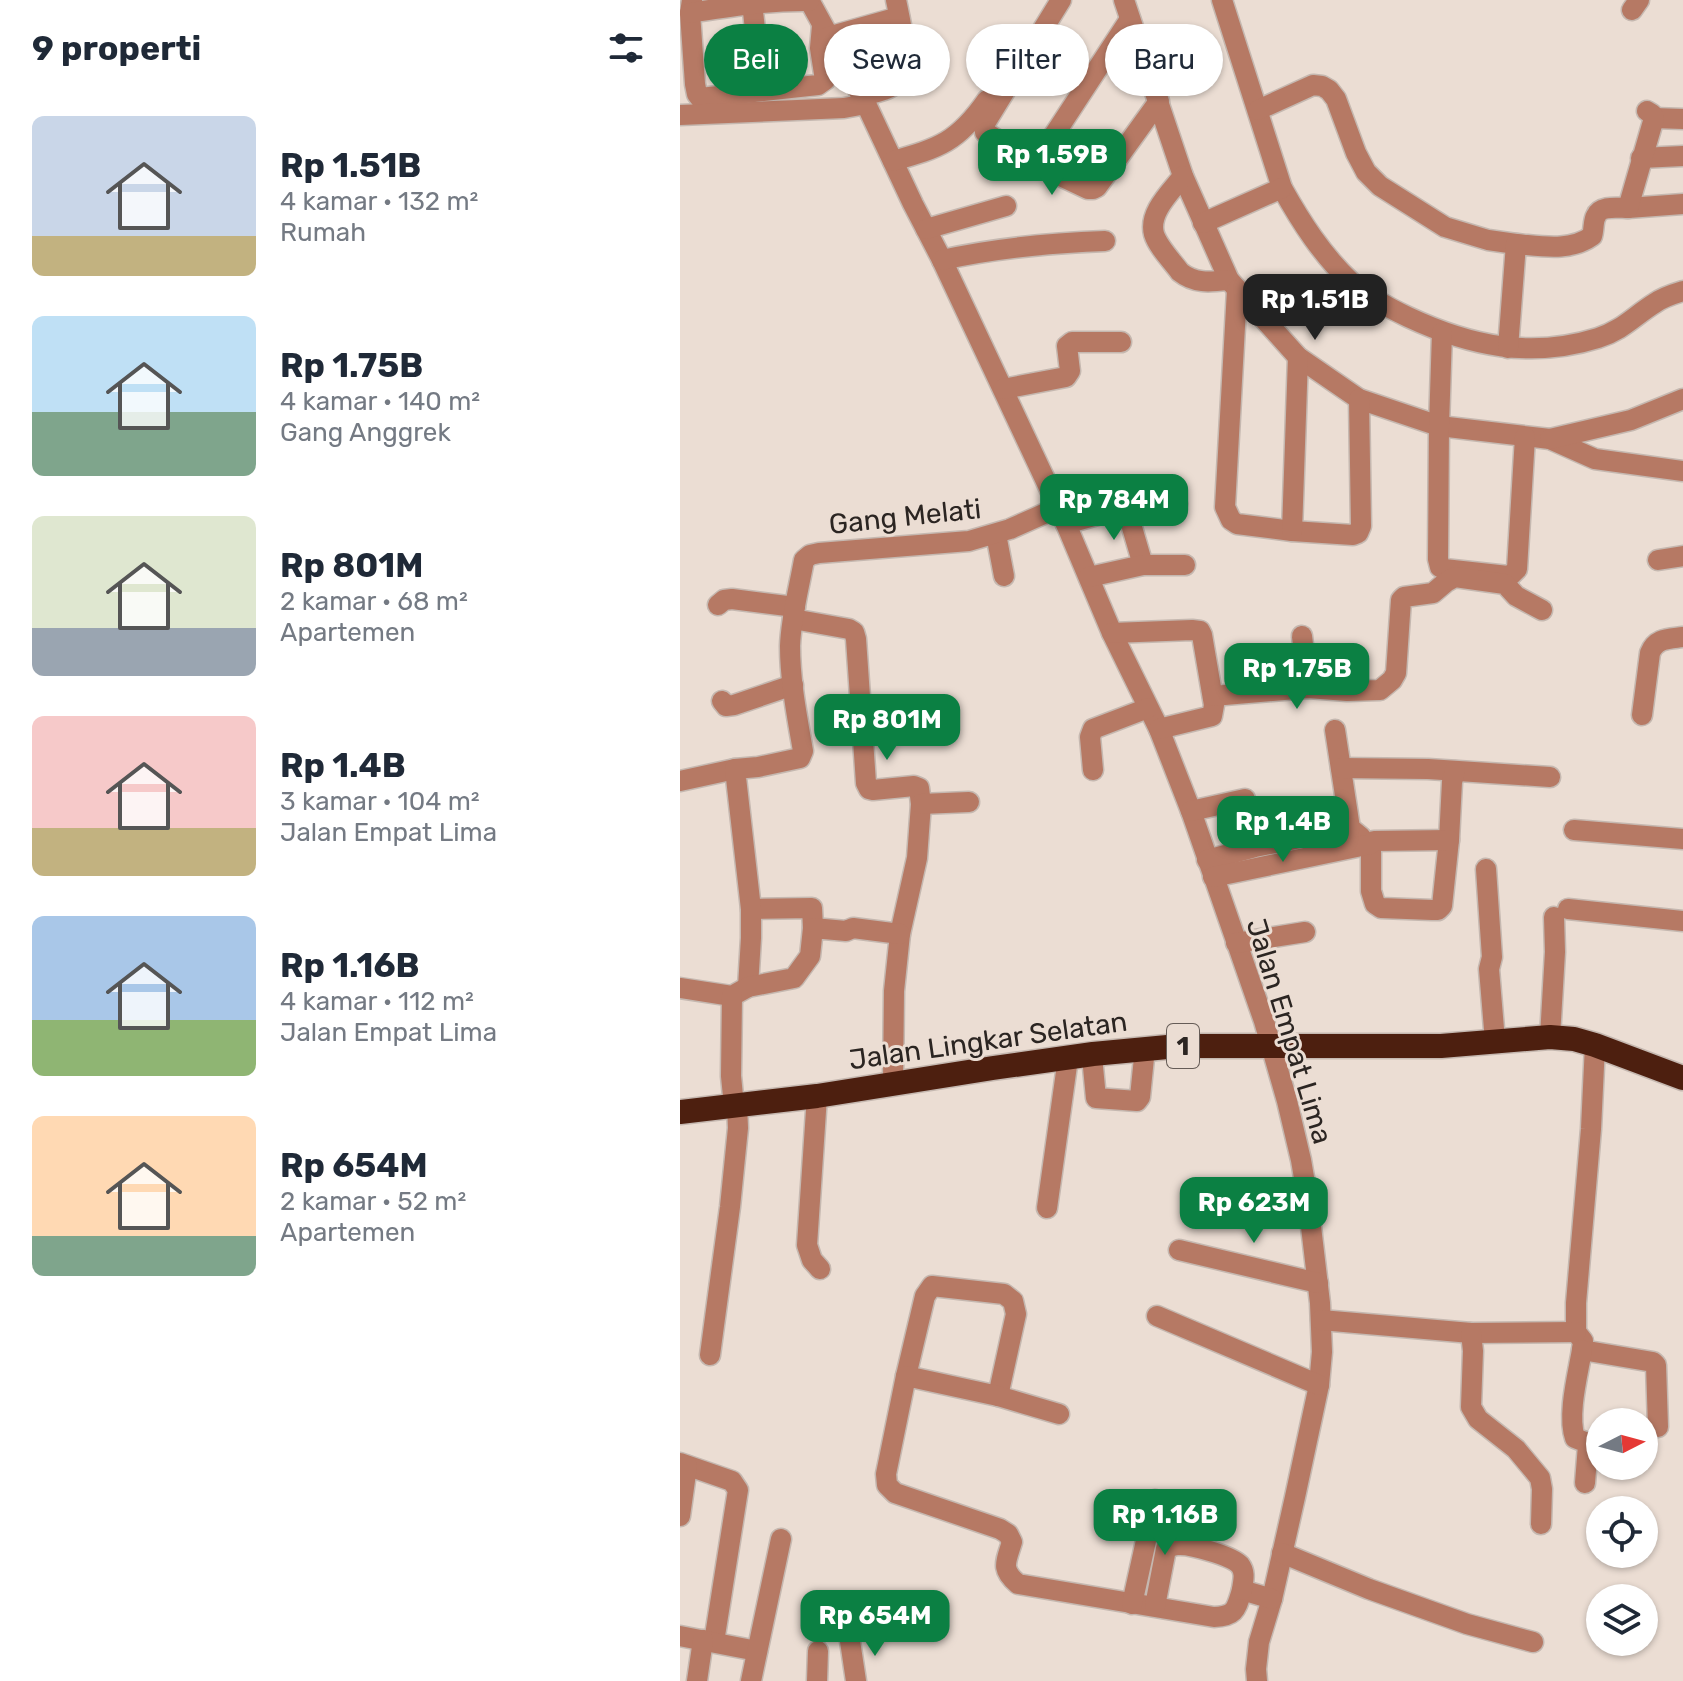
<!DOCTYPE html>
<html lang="id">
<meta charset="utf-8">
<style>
body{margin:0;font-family:Rubik,sans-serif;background:#f6f6f7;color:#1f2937;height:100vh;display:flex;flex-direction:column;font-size:30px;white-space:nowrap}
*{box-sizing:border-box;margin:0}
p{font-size:26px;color:#747a83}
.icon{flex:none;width:44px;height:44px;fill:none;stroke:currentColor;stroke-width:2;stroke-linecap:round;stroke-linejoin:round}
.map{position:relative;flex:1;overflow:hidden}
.side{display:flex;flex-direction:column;background:#fff;width:680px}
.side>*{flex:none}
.hud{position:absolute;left:24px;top:24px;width:760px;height:72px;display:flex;gap:16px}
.needle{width:52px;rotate:84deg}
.fabs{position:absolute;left:906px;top:1408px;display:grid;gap:16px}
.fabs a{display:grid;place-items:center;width:72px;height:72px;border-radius:50%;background:#fff;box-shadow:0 2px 6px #0004;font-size:40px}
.price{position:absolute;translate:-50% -68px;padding:0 18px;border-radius:16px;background:#0b8043;color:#fff;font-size:26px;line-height:52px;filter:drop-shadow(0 2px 4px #0008)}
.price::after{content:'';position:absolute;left:50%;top:48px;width:24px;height:18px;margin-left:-12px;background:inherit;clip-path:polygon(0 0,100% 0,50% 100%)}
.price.on{background:#222;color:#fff}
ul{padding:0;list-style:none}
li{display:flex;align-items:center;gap:24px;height:200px;padding:0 32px}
li span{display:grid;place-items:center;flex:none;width:224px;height:160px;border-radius:12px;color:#555}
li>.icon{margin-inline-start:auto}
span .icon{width:96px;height:96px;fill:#fffc;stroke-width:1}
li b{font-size:34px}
h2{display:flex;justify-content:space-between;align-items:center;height:96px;padding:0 32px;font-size:34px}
.chip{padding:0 28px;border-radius:36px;background:#fff;box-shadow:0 2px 6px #0004;font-size:28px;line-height:72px}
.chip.on{background:#0b8043;color:#fff}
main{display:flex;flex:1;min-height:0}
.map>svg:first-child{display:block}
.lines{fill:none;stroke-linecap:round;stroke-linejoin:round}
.minor-casing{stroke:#c5b8b0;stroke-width:23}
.highway-casing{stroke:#c5b8b0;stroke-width:27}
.minor{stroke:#b67964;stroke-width:20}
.highway{stroke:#4d1f0f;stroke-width:24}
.labels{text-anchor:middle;stroke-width:6;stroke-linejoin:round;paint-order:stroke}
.shield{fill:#ebddd3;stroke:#655c57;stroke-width:2}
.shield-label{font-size:26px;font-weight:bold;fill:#2b2522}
.street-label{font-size:28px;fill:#2b2522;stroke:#ebddd3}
</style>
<main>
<section class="side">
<h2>9 properti<svg class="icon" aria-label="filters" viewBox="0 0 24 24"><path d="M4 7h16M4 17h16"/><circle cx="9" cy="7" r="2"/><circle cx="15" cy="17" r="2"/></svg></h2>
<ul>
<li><span style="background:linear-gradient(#c9d6e8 75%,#c2b280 0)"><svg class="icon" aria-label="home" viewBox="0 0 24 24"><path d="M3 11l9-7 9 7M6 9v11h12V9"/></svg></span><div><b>Rp 1.51B</b><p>4 kamar · 132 m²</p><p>Rumah</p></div></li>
<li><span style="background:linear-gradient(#bfe0f5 60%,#7fa58c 0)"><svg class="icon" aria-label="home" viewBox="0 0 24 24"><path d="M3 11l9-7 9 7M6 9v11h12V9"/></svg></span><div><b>Rp 1.75B</b><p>4 kamar · 140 m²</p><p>Gang Anggrek</p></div></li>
<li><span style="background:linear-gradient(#dfe7d0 70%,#9aa5b1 0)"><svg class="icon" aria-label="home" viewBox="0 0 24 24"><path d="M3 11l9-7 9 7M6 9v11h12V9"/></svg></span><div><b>Rp 801M</b><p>2 kamar · 68 m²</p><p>Apartemen</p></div></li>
<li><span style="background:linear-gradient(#f6c9c9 70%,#c2b280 0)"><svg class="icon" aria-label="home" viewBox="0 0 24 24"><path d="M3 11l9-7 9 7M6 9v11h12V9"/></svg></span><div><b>Rp 1.4B</b><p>3 kamar · 104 m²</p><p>Jalan Empat Lima</p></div></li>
<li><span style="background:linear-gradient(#a9c7e8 65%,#8fb573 0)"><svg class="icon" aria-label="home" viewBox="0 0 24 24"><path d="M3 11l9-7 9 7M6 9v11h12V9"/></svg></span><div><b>Rp 1.16B</b><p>4 kamar · 112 m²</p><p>Jalan Empat Lima</p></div></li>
<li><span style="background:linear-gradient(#ffd9b3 75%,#7fa58c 0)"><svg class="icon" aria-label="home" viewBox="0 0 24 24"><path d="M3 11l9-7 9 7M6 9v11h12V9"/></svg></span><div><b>Rp 654M</b><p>2 kamar · 52 m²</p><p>Apartemen</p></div></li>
</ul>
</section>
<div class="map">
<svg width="1003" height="1681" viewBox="0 0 1003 1681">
<rect width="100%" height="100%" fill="#ebddd3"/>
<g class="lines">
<!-- minor casing -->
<g class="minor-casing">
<g id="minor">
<path d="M12 0 10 13 15 84 17 94 20 98 138 85 145 80 140 48 142 26"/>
<path d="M129 0 186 104 233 204 262 260 386 524 432 633 479 729 511 811 584 1021 607 1101 621 1160 628 1201 640 1303 642 1352 639 1385 615 1497 592 1599 579 1642 576 1669 577 1681"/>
<path d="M381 0 304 125 305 132 355 164 450 19"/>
<path d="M444 0 503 176 549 280 618 357 679 399 759 426 870 439 915 459 1003 471"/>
<path d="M542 0 602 188C621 222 642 255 671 282 688 297 707 307 728 317 790 346 851 359 918 338 943 330 954 316 975 303 983 297 993 294 1003 291"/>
<path d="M72 3 82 90"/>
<path d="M952 10 959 0"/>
<path d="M10 13C47 7 92 0 129 1"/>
<path d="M148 37 219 17"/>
<path d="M181 96C192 93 209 91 217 82 232 65 220 20 216 0"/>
<path d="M578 110 633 85 642 86 649 90 656 99 676 153 686 172 700 186 765 227 808 240 836 244"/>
<path d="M0 115 164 108 186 104"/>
<path d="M974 118 1003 119"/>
<path d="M961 158 1003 156"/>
<path d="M213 161C259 148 278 142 307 100"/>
<path d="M355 164 408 189H413L417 187 479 101"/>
<path d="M503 176C492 191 468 212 474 234 478 247 492 261 500 272 515 284 530 282 549 280"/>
<path d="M948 208 1003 204"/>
<path d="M523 223 602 188"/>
<path d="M246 229 326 206"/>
<path d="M262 260C316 248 371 243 425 241"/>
<path d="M557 290 545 507 551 520 557 524 612 531 673 535 678 533 681 526 679 399"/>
<path d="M762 333 759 426 758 559 760 567 764 569 828 576 831 575 837 569 845 437"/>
<path d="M828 348 836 244C861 246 890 252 912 236 914 230 913 221 916 216 920 205 938 208 948 208L974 118 972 114 967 111"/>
<path d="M323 389 386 377 390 371 387 346 392 342H441"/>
<path d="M870 439 951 420 1003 399"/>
<path d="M446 507 463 565"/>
<path d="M386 524 446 507 497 504"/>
<path d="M612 531 618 357"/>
<path d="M316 534 324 576"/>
<path d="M978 560 1003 556"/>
<path d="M409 577 463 565H505"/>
<path d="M38 605 44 600 52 599 115 607"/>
<path d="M113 619 169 629 174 632 176 639 186 783 189 789 193 790 234 786 239 788 241 804 237 858 220 934 214 991 213 1083"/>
<path d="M432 633 512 630 520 631 522 635 534 705 532 716 479 729"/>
<path d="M622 636 628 688"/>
<path d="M533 696 628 688 667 691 700 690 712 680 716 673 721 600 724 597 753 593 766 582 775 577 825 584 836 596 862 610"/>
<path d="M42 701 46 706 54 705 113 685"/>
<path d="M962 715 970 653C976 638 988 639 1003 637"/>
<path d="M655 730 670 828 681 837"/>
<path d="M661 768 748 769 870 777"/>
<path d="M413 770 410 737 413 729 468 708"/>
<path d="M0 781 55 769"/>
<path d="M241 804 289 802"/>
<path d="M511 811 565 799"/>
<path d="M894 830 1003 839"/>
<path d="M691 844V891L695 904 701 908 752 910H758L762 906 769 840 772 782 775 771"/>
<path d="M527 860 575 847 670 828"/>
<path d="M806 869 812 957 809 969 815 1041"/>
<path d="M533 877 691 844 694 841 769 840"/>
<path d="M71 909 132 908 133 928"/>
<path d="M888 909 1003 921"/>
<path d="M556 943 625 932"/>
<path d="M68 987 71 938V909L55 769 78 767 120 758 123 751C117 716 110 681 110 646 111 617 119 588 124 560L130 555 139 553 289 541 330 529 377 508"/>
<path d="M0 988 52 996 68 987 114 978 130 956 133 928 166 931 173 928 220 934"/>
<path d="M870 1037 875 952 874 917"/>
<path d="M915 1045 911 1129 896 1303V1332L903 1341 902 1350 973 1362 976 1365 978 1427"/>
<path d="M413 1054V1067L416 1098 457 1101 460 1097 465 1048"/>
<path d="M137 1096 127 1245 132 1260 140 1269"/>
<path d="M367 1208 388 1058"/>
<path d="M556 1210 628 1201"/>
<path d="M499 1250 638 1283"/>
<path d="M477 1316 639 1385"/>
<path d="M641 1320 791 1333 896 1332"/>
<path d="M791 1333 793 1351 791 1407 798 1419 836 1449 860 1478 862 1489 861 1524"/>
<path d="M902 1350C898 1374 887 1415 895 1438L905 1442 908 1445 905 1483"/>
<path d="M30 1355 50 1207 58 1128 57 1105 53 1096 51 1076 52 996"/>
<path d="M226 1376 245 1296 252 1286 324 1294 333 1301 336 1314 318 1396"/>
<path d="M379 1414 318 1396 226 1376 206 1474 207 1485 215 1493 320 1529 328 1534 332 1542C326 1562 320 1569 338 1584L534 1617C556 1616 556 1609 562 1590L592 1599"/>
<path d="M0 1463 52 1481 58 1490 34 1642"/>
<path d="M0 1516 7 1466"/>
<path d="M602 1553 689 1589 787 1624 853 1642"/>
<path d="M452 1604 475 1500"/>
<path d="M475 1606 486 1549C490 1547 493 1545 498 1545 510 1544 552 1556 560 1565 566 1573 563 1581 562 1590"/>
<path d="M0 1636 77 1651"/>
<path d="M170 1641 176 1681"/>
<path d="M17 1681 23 1640"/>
<path d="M71 1681 101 1539"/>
<path d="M137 1681 138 1651"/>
</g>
</g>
<!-- highway casing -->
<g class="highway-casing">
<path id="highway" d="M0 1112 137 1096 313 1068 413 1054 498 1046H761L870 1037 894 1039 915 1045 1003 1078"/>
</g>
<!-- minor -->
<use href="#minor" class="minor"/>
<!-- highway -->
<use href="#highway" class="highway"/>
</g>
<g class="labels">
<!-- shield labels -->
<rect class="shield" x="487" y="1024" width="32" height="44" rx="6"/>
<g class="shield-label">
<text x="503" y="1055">1</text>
</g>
<!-- street labels -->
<g class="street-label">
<text transform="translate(225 516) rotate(-6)" y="10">Gang Melati</text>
<text transform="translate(610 1031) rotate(73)" y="10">Jalan Empat Lima</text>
<text transform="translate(308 1040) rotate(-8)" y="10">Jalan Lingkar Selatan</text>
</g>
</g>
</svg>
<div class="fabs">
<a><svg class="needle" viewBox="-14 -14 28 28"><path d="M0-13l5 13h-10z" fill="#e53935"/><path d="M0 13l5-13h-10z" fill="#747a83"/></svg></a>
<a><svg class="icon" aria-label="locate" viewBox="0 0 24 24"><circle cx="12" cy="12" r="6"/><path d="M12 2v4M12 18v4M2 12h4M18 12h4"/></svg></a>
<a><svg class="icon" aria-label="layers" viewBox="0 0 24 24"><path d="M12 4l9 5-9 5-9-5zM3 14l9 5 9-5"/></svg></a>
</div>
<b class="price" style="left:372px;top:197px">Rp 1.59B</b>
<b class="price on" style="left:635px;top:342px">Rp 1.51B</b>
<b class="price" style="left:434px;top:542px">Rp 784M</b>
<b class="price" style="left:617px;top:711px">Rp 1.75B</b>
<b class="price" style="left:207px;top:762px">Rp 801M</b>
<b class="price" style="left:603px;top:864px">Rp 1.4B</b>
<b class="price" style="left:574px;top:1245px">Rp 623M</b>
<b class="price" style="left:485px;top:1557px">Rp 1.16B</b>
<b class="price" style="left:195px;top:1658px">Rp 654M</b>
<div class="hud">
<a class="chip on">Beli</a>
<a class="chip">Sewa</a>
<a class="chip">Filter</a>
<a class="chip">Baru</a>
</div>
</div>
</main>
